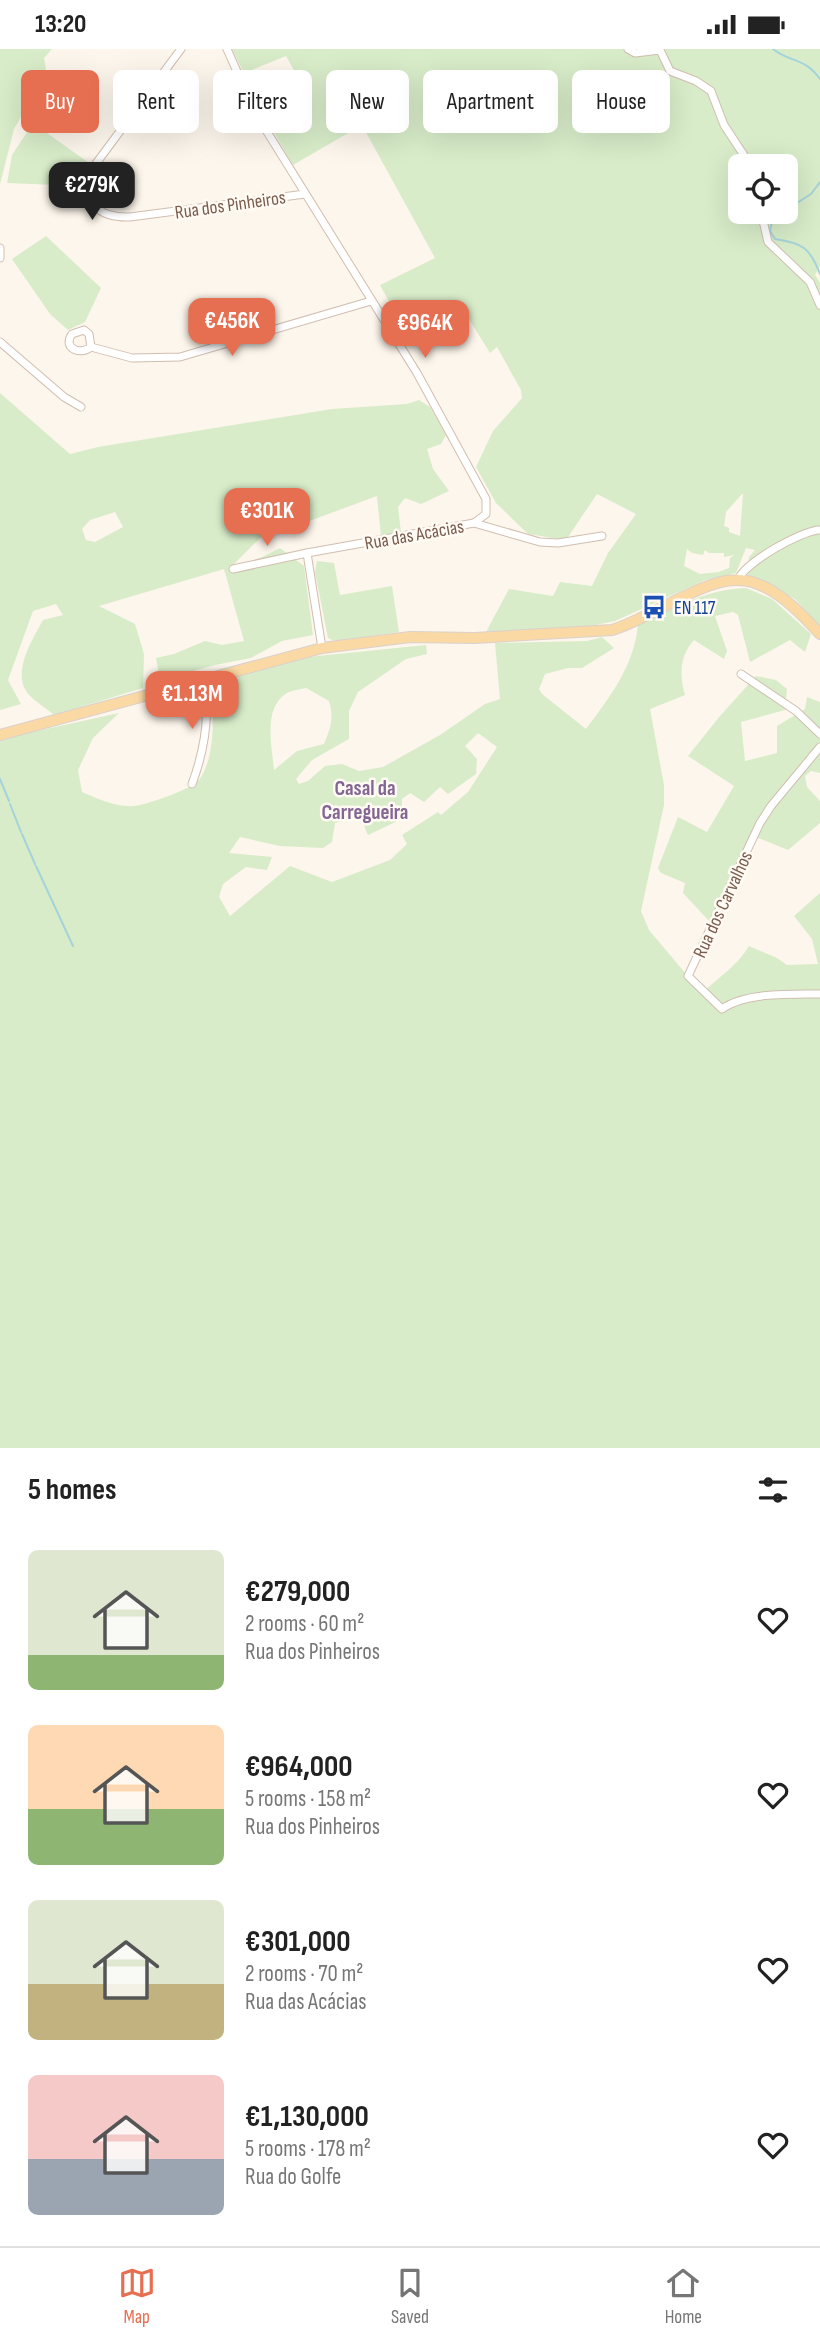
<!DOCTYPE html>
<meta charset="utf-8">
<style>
body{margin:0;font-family:"Sofia Sans Condensed",sans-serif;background:#f2f2f2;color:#222;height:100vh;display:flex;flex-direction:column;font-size:26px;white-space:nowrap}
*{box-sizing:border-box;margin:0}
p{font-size:23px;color:#767676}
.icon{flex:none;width:38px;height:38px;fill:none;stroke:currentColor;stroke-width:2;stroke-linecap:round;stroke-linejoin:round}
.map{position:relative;height:1399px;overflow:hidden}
.drawer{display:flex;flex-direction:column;background:#fff;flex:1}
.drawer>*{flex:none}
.banner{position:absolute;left:21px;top:21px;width:779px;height:63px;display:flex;gap:14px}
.controls{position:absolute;left:728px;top:105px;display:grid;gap:14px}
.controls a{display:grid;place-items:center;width:70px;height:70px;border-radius:10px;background:#fff;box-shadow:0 7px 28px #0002;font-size:35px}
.price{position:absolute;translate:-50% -60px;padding:0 16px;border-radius:14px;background:#e76f51;color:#fff;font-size:23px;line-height:46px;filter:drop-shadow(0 2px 4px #0008)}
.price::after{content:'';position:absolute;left:50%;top:42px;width:21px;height:16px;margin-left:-10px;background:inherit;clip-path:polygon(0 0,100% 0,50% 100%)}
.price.active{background:#222;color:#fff}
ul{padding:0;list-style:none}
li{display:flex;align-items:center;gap:21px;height:175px;padding:0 28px}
li span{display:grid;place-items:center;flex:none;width:196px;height:140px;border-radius:10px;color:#555}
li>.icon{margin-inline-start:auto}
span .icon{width:84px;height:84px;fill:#fffc;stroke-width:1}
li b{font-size:30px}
h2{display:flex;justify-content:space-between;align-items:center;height:84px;padding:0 28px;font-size:30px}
.pill{padding:0 24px;border-radius:10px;background:#fff;box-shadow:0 7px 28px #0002;font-size:24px;line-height:63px}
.pill.active{background:#e76f51;color:#fff}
.status{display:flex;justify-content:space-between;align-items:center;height:49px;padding:0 35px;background:#fff;direction:ltr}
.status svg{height:19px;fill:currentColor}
.tabs{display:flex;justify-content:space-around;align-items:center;height:98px;border-top:2px solid #e0e0e0;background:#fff;font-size:19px;color:#767676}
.tabs a{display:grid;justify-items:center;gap:4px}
.tabs .active{color:#e76f51}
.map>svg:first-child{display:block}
.green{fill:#d8ecc9;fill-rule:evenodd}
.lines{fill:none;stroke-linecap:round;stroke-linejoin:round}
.stream{stroke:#a5d3da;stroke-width:2}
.street-casing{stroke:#d1beb0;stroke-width:9}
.primary-casing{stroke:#dad1cd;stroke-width:12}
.street{stroke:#fff;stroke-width:7}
.primary{stroke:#fbd9a5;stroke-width:10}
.labels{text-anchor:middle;stroke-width:5;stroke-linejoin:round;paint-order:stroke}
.street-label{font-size:19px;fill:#7a5c4d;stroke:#fffaf3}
.transit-label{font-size:19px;fill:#164399;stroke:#fffaf3;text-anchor:start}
.neighbourhood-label{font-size:21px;font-weight:bold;fill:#846695;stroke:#fffaf3}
</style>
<div class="status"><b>13:20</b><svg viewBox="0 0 49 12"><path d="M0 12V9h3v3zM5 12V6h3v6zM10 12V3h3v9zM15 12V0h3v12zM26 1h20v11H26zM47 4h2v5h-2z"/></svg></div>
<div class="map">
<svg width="820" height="1399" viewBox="0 0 820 1399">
<rect width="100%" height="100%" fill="#fdf6ec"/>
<!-- green -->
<g class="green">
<path d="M0 0H52L44 9 46 20 29 47 26 59 14 80 0 135Z"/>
<path d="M232 0H820V217L815 226 820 234V578L795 550 747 525 749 508 755 501 746 499 736 524 705 531 615 572 581 579 486 583 509 540 553 547 560 533 592 537 608 504 636 465 597 445 566 491 528 485 496 454 476 418 493 382 522 349 521 341 497 298 490 304 461 257 409 289 380 236 435 209 362 76 293 116 265 68 305 41 286 7 244 24ZM740 117H786V163H740ZM743 444 740 487 729 483V479L724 477 726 463ZM687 500 692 504 703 506 705 501 709 504H724V508L734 506 730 509 729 519 719 523 700 525 684 517Z"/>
<path d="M33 74 89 114 81 137 7 134 12 106Z"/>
<path d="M46 187 101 239 85 273 68 281 50 265 12 210Z"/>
<path d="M0 344 70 405 98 398 332 360 407 355 419 351 430 358 446 386 441 395 427 400 433 420 449 442 421 455 405 449 398 458 401 484 381 487 377 447 312 471 265 484 232 517 260 509 280 499 304 517 313 586 282 592 251 609 215 616 160 631 156 609 174 605 205 592 222 596 244 592 224 520 99 557 135 575 144 605 143 639 54 666C45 658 30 650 25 640 14 620 33 589 43 571L63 566 56 555 33 562 8 631 21 655 0 661ZM115 463 123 478 95 493 86 491 82 480 90 471Z"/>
<path d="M317 512 334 514 340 546 392 537 399 583 335 592 328 589 315 523Z"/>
<path d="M746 539 772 550 811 585 805 603 790 591 750 613 738 566 733 563 715 567 727 602 724 610 694 591C680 606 679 626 685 646L650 660 664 736V756L641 862 649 881 702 944C718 929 738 916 749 897L777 909 787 916 818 915 812 890 794 867 820 844V1399H0V690L119 664 93 689 78 721 82 743C96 749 118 759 134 757 146 756 192 740 199 731 216 709 214 661 210 635L308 608 426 596 427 605 406 610 358 643 349 662V690L312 711 296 730 299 735 308 732 325 717 342 715 359 722 383 718 440 686 485 655 500 650 495 594 587 592 602 588 614 599 582 619H568L545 625 539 640 542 645 586 680C610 648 634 617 638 576 671 559 708 540 746 539ZM306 639 329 652C334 668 331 679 324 695L297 702 274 721C272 698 262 656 289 643 294 641 301 640 306 639ZM478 684 497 698 468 743 441 766 438 763 402 786 407 795 390 811 332 833 290 817 230 867 219 848 223 835 246 818 267 821 272 808 229 804 240 788 280 797 323 799 332 793 335 774 360 767 368 786 402 770V750L410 744 424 753 440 738 448 745 476 725 477 710 465 697Z"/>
<path d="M756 627 776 631 787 640 785 661 741 673 745 712 777 704V677L805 660 807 648 820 653V724L811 722 805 727 807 738 820 752V774L788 801 751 786 709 872 683 844 685 834 661 824 658 819 678 768 707 783 734 737 688 707 720 667Z"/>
</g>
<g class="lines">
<!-- stream -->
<g class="stream">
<path d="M773 0C790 14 803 7 820 30"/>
<path d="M786 161 811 145 820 133"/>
<path d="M784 163 772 172 770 182 775 190C803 194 810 199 820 225"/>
<path d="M0 730 9 752"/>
<path d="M10 755 21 783"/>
<path d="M22 785 35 815"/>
<path d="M36 817 73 897"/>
</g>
<!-- street casing -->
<g class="street-casing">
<g id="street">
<path d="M181 0 89 124C85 156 99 169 130 168L305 145"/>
<path d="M227 0 256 65 417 324 486 450V465L474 474"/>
<path d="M628 0 635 4 660 1 670 22 696 32 711 42 724 76 751 117"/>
<path d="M761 163 768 193 810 233 820 256"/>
<path d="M0 199V209"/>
<path d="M0 293 64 348 81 358"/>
<path d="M91 298 89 285 84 281 72 285C62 299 80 307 91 298L132 309 180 308 371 252"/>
<path d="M233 520 307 504"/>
<path d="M738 531C744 514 802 481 820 481"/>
<path d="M322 599 307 504 474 474 540 493 558 494 602 487"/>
<path d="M741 625 796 662 820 685"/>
<path d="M820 698 771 757 760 774 688 927 722 960C745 943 792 945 820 945"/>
<path d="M192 735C205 700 211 666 203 630"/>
</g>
</g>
<!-- primary casing -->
<g class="primary-casing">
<path id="primary" d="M0 686 322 599 410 588 475 589 612 581C649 570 701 531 736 531 753 530 772 541 785 551 798 561 809 573 820 585"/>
</g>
<!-- street -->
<use href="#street" class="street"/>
<!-- primary -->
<use href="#primary" class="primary"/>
</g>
<!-- icons -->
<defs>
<g id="bus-bare" transform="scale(1.89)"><path d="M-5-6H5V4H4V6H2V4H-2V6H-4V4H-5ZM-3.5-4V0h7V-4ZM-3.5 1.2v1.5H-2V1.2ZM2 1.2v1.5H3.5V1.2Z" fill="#1a4fb4" stroke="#fffaf3" stroke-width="2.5" paint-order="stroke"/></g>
</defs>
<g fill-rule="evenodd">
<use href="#bus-bare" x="654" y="558"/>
</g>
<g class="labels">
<!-- street labels -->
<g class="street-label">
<text transform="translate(230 155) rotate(-8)" y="7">Rua dos Pinheiros</text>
<text transform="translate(414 485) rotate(-10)" y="7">Rua das Acácias</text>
<text transform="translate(722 855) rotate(-65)" y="7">Rua dos Carvalhos</text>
</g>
<!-- transit labels -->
<g class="transit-label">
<text x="674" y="565">EN 117</text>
</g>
<!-- neighbourhood labels -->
<g class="neighbourhood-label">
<text x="365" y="746">Casal da<tspan x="365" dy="24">Carregueira</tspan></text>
</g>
</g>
</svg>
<div class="controls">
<a><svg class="icon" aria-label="locate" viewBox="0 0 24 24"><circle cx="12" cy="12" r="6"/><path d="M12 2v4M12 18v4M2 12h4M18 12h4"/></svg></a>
</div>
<b class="price active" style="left:92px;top:173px">€279K</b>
<b class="price" style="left:232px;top:309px">€456K</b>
<b class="price" style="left:425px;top:311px">€964K</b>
<b class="price" style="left:267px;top:499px">€301K</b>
<b class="price" style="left:192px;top:682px">€1.13M</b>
<div class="banner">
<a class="pill active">Buy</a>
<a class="pill">Rent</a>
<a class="pill">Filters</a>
<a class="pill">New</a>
<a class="pill">Apartment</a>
<a class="pill">House</a>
</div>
</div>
<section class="drawer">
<h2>5 homes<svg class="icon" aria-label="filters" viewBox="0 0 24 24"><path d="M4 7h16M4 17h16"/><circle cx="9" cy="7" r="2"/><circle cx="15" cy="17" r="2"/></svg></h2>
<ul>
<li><span style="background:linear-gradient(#dfe7d0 75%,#8fb573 0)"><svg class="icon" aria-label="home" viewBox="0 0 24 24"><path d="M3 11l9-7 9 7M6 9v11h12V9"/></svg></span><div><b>€279,000</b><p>2 rooms · 60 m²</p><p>Rua dos Pinheiros</p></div><svg class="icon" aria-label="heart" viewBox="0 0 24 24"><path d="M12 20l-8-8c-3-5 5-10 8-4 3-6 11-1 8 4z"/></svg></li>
<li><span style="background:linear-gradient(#ffd9b3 60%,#8fb573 0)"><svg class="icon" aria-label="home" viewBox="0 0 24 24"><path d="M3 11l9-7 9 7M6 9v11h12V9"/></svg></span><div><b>€964,000</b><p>5 rooms · 158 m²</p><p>Rua dos Pinheiros</p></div><svg class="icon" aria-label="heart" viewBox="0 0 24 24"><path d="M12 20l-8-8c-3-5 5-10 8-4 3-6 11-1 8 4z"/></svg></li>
<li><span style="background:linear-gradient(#dfe7d0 60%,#c2b280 0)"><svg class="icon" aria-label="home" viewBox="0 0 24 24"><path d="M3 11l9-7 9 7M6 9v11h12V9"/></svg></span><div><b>€301,000</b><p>2 rooms · 70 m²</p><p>Rua das Acácias</p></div><svg class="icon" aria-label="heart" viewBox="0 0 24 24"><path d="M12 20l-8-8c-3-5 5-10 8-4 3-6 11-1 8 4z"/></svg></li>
<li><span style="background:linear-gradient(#f6c9c9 60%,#9aa5b1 0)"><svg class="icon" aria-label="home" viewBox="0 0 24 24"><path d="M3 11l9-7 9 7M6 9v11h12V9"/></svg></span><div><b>€1,130,000</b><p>5 rooms · 178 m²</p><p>Rua do Golfe</p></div><svg class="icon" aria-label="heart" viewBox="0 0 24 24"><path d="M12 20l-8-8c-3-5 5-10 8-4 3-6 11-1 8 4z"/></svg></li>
</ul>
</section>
<nav class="tabs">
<a class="active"><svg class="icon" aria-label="map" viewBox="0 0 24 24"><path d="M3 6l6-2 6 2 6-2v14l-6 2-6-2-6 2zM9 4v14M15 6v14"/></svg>Map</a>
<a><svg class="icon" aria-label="saved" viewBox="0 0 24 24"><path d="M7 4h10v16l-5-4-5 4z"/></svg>Saved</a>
<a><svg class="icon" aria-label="home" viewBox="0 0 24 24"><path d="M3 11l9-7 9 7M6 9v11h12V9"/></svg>Home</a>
</nav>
